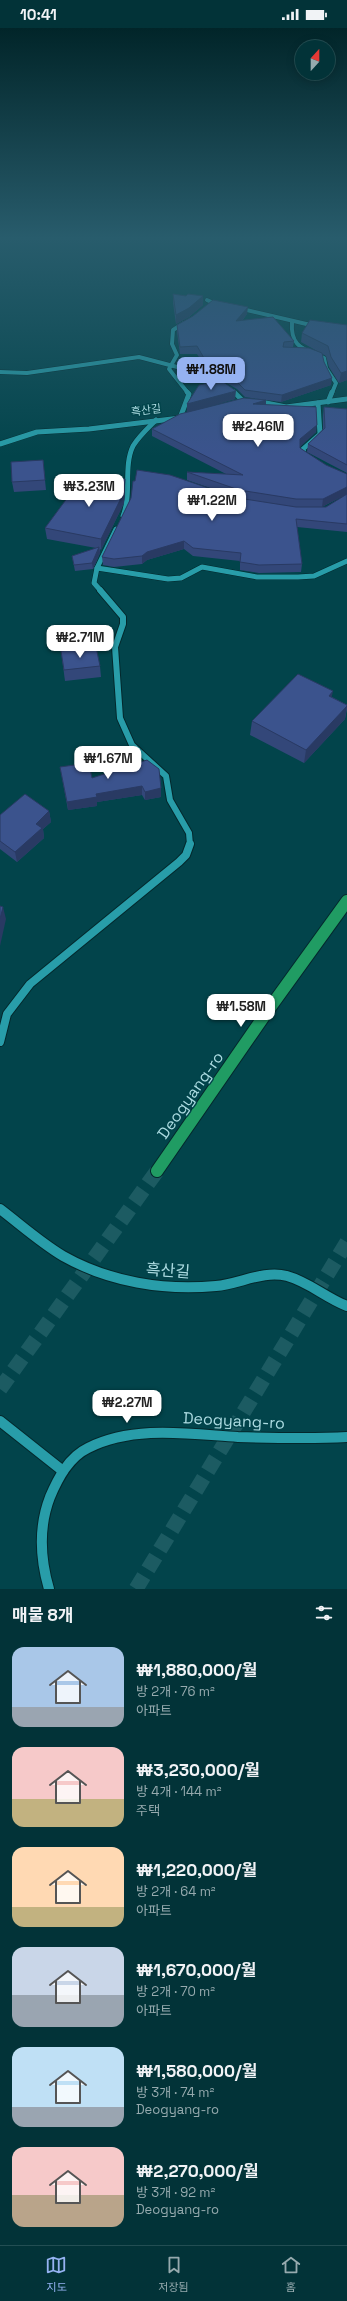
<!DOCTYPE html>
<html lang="ko">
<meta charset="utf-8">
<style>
body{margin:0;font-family:"Space Grotesk","Noto Sans KR",sans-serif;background:#0c3b40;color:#f1f3f6;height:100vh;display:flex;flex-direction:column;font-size:15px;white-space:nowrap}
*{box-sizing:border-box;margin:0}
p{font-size:13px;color:#96aaae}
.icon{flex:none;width:22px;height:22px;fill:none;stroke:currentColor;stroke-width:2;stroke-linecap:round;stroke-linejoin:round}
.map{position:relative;height:1561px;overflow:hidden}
.details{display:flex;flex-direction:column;background:#023338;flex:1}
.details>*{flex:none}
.needle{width:26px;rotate:21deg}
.buttons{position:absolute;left:295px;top:12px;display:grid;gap:8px}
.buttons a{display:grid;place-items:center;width:40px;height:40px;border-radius:50%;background:#023338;box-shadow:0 2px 10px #0003,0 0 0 1px #234e53;font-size:20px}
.price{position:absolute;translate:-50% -34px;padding:0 9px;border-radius:8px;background:#fff;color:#222;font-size:13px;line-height:26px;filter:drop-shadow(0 1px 2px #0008)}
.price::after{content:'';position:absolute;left:50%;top:24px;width:12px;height:9px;margin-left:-6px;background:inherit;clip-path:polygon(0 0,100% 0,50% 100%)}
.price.current{background:#95b2f1;color:#111}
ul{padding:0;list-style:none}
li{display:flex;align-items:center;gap:12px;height:100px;padding:0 12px}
li span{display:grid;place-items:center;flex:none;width:112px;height:80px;border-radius:12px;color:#555}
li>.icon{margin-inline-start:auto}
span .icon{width:48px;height:48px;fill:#fffc;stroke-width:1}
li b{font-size:17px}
h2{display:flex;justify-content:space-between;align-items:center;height:48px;padding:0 12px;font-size:17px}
.status{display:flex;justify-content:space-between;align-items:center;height:28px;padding:0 20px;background:#023338;direction:ltr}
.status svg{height:11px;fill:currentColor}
.dock{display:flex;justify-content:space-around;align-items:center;height:56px;border-top:1px solid #234e53;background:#023338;font-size:11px;color:#96aaae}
.dock a{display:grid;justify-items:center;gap:2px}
.dock .current{color:#95b2f1}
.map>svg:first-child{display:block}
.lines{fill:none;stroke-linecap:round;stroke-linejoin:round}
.major-tunnel{stroke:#1c5b62;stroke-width:15;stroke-dasharray:15 8;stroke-linecap:butt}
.minor-far4-casing{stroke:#04282c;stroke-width:5}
.minor-far3-casing{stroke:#04282c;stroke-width:6}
.minor-far2-casing{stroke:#04282c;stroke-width:8}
.minor-far1-casing{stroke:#04282c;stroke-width:10}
.minor-casing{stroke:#04282c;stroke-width:12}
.major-casing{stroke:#04282c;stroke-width:14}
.minor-far4{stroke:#289da9;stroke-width:4}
.minor-far3{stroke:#289da9;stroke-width:5}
.minor-far2{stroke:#289da9;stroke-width:6}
.minor-far1{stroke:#289da9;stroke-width:8}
.minor{stroke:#289da9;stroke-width:10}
.major{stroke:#209c63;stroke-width:12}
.wall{fill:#334779;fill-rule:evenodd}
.shaded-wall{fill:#293a63}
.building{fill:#3b538d;stroke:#293a63}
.labels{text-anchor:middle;stroke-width:3;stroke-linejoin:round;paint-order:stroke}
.far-street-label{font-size:11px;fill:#acdbe1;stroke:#02444b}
.near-street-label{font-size:16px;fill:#acdbe1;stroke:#02444b}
</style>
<div class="status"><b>10:41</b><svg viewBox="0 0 49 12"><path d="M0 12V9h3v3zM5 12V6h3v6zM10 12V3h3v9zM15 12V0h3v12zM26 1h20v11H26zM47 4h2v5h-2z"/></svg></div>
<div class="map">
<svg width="347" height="1561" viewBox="0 0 347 1561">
<rect width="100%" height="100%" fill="#02444b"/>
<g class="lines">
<!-- major-tunnel -->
<g class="major-tunnel">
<path d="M0 1361 157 1143"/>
<path d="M136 1561 347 1214"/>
</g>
<!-- minor-far4 casing -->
<g class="minor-far4-casing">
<g id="minor-far4">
<path d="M207 272 218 277"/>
<path d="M238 280 315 298"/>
<path d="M292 294C290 321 306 321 324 330L326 340 336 355 332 365"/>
<path d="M184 295 173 302 172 316 177 327 169 341 188 365"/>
<path d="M0 344 27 345 139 329 204 346 235 365"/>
</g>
</g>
<!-- minor-far3 casing -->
<g class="minor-far3-casing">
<g id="minor-far3">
<path d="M234 364 243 373"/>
<path d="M256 373 286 379 347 371"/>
<path d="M328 374 332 364"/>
<path d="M180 390 189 366 187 364"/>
<path d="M0 416 37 404 89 401 180 390"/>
<path d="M305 429 303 421 320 406 318 375"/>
<path d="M123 488C132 466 123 439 133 418 139 408 148 400 156 392"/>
<path d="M97 540 168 551 181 550 202 539 257 549H298L314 548 347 533"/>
<path d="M101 563 94 555 97 540 116 501"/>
</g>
</g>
<!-- minor-far2 casing -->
<g class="minor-far2-casing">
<path id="minor-far2" d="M100 562 123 589V596L115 619 120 690 132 717 166 748 170 772 189 805 190 817"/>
</g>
<!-- minor-far1 casing -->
<g class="minor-far1-casing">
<path id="minor-far1" d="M0 1014 7 986 30 956 179 834 186 827 190 816"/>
</g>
<!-- minor casing -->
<g class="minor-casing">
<g id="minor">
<path d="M0 1181C21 1197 41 1215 63 1228 109 1254 164 1263 216 1258 240 1256 263 1242 287 1248 309 1254 326 1270 347 1278"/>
<path d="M0 1393 63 1443"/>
<path d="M49 1561C40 1530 38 1500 50 1469 58 1450 69 1429 88 1420 134 1397 189 1406 238 1409 274 1410 311 1411 347 1409"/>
</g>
</g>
<!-- major casing -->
<g class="major-casing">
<path id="major" d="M157 1143 269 981 347 873"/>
</g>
<!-- minor-far4 -->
<use href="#minor-far4" class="minor-far4"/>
<!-- minor-far3 -->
<use href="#minor-far3" class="minor-far3"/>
<!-- minor-far2 -->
<use href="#minor-far2" class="minor-far2"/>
<!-- minor-far1 -->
<use href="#minor-far1" class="minor-far1"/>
<!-- minor -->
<use href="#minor" class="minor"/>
<!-- major -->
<use href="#major" class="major"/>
</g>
<!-- wall -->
<g class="wall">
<path d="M173 266 186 268H203V277L189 289 176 296 173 275Z"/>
<path d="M247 286 242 293 294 313 293 319 324 334 331 357 281 374 266 372V377L316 404 300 418V420L326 437 347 446V504L297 499 302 536 301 544 259 545 240 542V533L193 528 184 521 147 532 142 536 114 539 103 537 102 529 238 470 295 479 239 470 187 452V444L226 446 152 408V401L187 385V376L215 354V348L208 344 197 326H180L177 304V297ZM216 349 237 361 245 369 258 371 189 384 235 371ZM347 466 326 479H322Z"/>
<path d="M347 297V352L339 355 329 339 326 328 301 314 302 305Z"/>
<path d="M324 379 347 381V445L307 424 308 416 323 401V387Z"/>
<path d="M43 432 46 462 14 464 12 454Z"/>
<path d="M125 451V461L124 475 101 522 100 521V525L93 541 75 543 72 528 96 520 47 511 45 500Z"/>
<path d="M61 623 100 638 101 649 65 653Z"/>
<path d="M332 669 347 677V681L345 691 304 735 250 707 252 693Z"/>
<path d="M60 739 92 750 161 760V769L145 772 142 767 97 774V778L68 782Z"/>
<path d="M49 783 51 794 43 801 44 810 17 834 0 821V787Z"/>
</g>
<!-- shaded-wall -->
<g class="shaded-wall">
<path d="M203 268V277L189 289 176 296V287Z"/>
<path d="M248 279 247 286 236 300V293Z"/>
<path d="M347 343V352L339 355 341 345Z"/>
<path d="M332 350 331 357 281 374 282 367Z"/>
<path d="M236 363 235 371 187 385V376Z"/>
<path d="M266 372V379L253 376Z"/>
<path d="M317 397 316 404 300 419V411Z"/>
<path d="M125 451V461L124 475 101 522V511Z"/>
<path d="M347 459V466L322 479 323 471Z"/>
<path d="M184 513V521L147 532 142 536V528L147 524Z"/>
<path d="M99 519 100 525 93 541 92 535Z"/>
<path d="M333 663 330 677 329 668Z"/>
<path d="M347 678 345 691 304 735 306 722Z"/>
<path d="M142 758V767L97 774V778L68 782 67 774 96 766Z"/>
<path d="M161 760V769L145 772V764Z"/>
<path d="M49 783 51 794 43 801 44 810 17 834 15 824 36 796Z"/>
<path d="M3 879 6 891 0 918V891Z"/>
</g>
<!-- building -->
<g class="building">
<path d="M173 266 186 268 188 266 203 268 189 280 176 287Z"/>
<path d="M213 272 248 279 236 293 273 289 294 313 284 314 283 319 309 320 322 325 324 334 332 350 282 367 245 362 237 354 208 337 197 318 180 319 177 297 193 288Z"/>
<path d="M310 292 347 297V343L341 345 331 329 328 318 302 305Z"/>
<path d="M215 348 236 363 187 376 199 357 218 353Z"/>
<path d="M244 370 266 372 253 376 316 379 317 397 300 411V420L326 437 347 446V459L323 471H296L239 462 187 444 243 447 152 401 180 386Z"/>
<path d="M324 379 347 381V437L308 416 325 400Z"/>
<path d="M43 432 45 452 12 454 11 434Z"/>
<path d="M137 442 170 447 238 470 296 479H326L347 466V496L296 491 302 536 259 537 240 534 241 525 193 520 184 513 147 524 142 528 114 531 102 529 131 470 133 453H135Z"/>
<path d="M82 450 125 451 124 464 101 511 45 500Z"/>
<path d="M99 519 92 535 74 537 72 528Z"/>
<path d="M96 619 100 638 64 642 61 623Z"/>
<path d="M298 646 333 663 329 668 347 677V678L306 722 252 693Z"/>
<path d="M147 732 159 741 161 760 145 764 142 758 96 766 97 769 67 774 60 739 89 735 92 750Z"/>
<path d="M25 766 49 783 36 796 42 800 15 824 0 813V787Z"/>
<path d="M0 878 3 879 0 891Z"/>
</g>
<!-- sky -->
<linearGradient id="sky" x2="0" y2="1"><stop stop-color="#012529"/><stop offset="0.49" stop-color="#285c6c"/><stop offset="1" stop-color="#285c6c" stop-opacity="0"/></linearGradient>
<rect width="347" height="428" fill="url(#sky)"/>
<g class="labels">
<!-- far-street labels -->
<g class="far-street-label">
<text transform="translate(146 382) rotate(-7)" y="4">흑산길</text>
</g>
<!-- near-street labels -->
<g class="near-street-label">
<text transform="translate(190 1067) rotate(-55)" y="6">Deogyang-ro</text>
<text transform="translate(168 1242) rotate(4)" y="6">흑산길</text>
<text transform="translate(234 1392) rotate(3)" y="6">Deogyang-ro</text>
</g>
</g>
</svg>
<div class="buttons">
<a><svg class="needle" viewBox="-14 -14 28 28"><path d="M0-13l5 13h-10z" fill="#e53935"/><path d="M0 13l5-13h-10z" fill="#96aaae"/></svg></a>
</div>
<b class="price current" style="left:211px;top:363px">₩1.88M</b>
<b class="price" style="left:258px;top:420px">₩2.46M</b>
<b class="price" style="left:89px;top:480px">₩3.23M</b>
<b class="price" style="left:212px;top:494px">₩1.22M</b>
<b class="price" style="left:80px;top:631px">₩2.71M</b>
<b class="price" style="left:108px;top:752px">₩1.67M</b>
<b class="price" style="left:241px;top:1000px">₩1.58M</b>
<b class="price" style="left:127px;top:1396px">₩2.27M</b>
</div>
<section class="details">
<h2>매물 8개<svg class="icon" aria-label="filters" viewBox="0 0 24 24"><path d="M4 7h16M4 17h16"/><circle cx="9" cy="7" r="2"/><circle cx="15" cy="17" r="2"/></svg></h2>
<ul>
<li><span style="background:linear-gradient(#a9c7e8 75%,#9aa5b1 0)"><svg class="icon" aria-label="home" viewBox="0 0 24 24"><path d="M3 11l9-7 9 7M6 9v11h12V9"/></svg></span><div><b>₩1,880,000/월</b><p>방 2개 · 76 m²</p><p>아파트</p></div></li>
<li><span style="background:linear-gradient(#f6c9c9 65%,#c2b280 0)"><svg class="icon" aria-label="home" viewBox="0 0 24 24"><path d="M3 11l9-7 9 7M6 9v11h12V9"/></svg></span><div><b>₩3,230,000/월</b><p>방 4개 · 144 m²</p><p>주택</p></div></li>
<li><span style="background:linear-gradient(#ffd9b3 75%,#c2b280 0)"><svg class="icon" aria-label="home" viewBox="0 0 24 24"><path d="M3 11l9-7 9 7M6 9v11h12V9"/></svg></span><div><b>₩1,220,000/월</b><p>방 2개 · 64 m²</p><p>아파트</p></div></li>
<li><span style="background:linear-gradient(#c9d6e8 60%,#9aa5b1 0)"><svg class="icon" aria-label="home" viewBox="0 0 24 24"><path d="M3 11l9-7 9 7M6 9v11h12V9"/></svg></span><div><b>₩1,670,000/월</b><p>방 2개 · 70 m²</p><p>아파트</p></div></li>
<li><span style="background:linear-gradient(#bfe0f5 75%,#9aa5b1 0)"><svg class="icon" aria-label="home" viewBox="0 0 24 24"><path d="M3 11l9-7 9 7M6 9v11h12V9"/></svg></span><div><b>₩1,580,000/월</b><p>방 3개 · 74 m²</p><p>Deogyang-ro</p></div></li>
<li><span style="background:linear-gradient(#f6c9c9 60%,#b9a48a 0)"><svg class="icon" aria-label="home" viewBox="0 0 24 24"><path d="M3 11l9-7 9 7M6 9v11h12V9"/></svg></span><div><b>₩2,270,000/월</b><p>방 3개 · 92 m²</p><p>Deogyang-ro</p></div></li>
</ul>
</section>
<nav class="dock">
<a class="current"><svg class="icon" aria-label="map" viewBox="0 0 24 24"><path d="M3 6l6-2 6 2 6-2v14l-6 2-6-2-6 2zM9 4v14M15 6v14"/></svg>지도</a>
<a><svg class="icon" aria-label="saved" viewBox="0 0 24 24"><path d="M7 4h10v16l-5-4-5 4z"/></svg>저장됨</a>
<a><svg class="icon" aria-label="home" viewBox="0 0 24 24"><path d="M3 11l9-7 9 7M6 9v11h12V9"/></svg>홈</a>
</nav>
